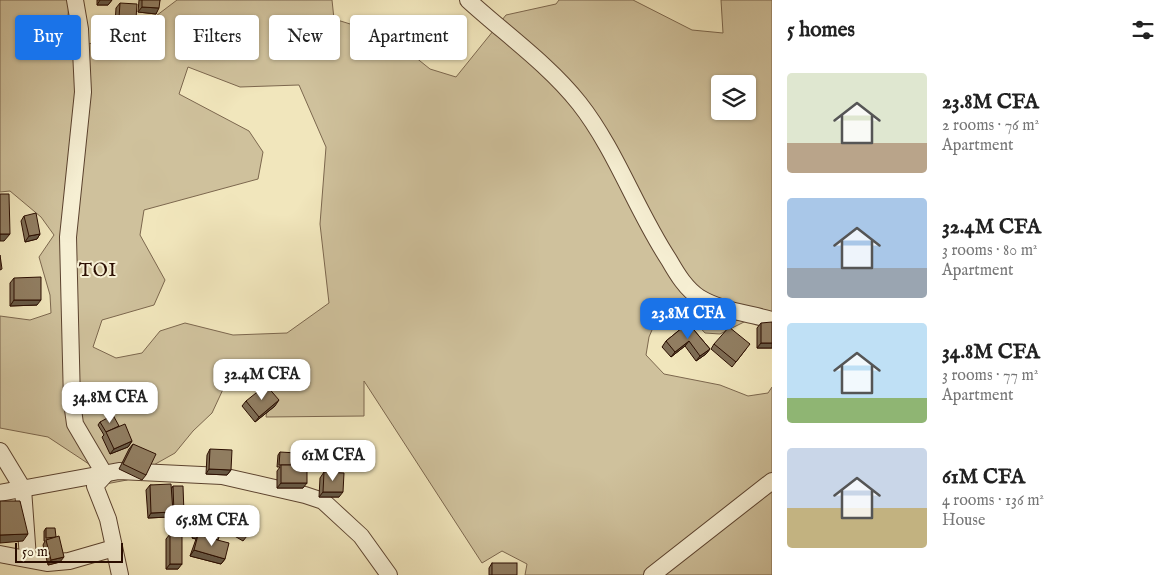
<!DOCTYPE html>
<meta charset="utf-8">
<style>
body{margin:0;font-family:"IM FELL English",serif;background:#f2f2f2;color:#222;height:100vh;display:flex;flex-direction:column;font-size:19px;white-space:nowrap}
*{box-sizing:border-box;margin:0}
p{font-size:16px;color:#767676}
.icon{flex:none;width:28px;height:28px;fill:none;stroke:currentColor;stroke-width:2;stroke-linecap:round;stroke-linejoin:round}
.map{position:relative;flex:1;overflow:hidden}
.details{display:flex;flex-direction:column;background:#fff;width:400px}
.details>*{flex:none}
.guide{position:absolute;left:15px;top:15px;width:475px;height:45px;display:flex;gap:10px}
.buttons{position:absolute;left:711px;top:75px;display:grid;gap:10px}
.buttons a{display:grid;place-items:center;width:45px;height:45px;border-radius:5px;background:#fff;box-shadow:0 1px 4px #0004;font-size:25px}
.scale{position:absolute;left:15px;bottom:12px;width:108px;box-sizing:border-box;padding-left:5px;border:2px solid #2a0d00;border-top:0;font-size:14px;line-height:18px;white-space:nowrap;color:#2a0d00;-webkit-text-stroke:4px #f6efd3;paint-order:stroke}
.price{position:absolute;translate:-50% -42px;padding:0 11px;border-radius:10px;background:#fff;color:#222;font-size:16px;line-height:32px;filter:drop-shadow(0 1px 2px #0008)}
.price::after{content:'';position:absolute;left:50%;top:30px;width:15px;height:11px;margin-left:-8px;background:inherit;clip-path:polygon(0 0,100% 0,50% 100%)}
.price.active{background:#1a73e8;color:#fff}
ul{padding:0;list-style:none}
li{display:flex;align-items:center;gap:15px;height:125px;padding:0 15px}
li span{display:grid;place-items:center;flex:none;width:140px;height:100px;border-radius:5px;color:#555}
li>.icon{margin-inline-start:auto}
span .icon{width:60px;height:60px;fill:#fffc;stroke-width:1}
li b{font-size:21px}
h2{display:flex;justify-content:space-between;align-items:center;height:60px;padding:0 15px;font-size:21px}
.chip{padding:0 18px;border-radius:5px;background:#fff;box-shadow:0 1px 4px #0004;font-size:18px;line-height:45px}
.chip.active{background:#1a73e8;color:#fff}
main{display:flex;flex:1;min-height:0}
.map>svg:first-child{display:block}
.green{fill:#cfc19c;stroke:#7c674e;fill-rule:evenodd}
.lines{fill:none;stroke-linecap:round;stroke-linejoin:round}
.street-casing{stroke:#5c432f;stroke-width:18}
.street{stroke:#f6efd3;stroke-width:16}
.wall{fill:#7d6c54;stroke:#2a0d00}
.shaded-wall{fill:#665845;stroke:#2a0d00}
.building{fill:#917e62;stroke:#2a0d00}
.labels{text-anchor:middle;stroke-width:4;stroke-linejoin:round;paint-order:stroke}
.quarter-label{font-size:18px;letter-spacing:1px;fill:#2a0d00;stroke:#f6efd3}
</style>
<main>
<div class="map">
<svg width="772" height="575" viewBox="0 0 772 575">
<rect width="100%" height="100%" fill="#f1e6bc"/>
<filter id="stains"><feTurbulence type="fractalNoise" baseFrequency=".004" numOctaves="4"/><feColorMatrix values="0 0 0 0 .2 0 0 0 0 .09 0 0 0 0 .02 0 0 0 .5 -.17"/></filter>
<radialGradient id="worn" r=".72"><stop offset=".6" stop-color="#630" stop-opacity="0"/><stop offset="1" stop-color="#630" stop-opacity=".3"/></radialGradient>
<!-- green -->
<path class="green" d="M0 0H69L66 47 114 40 148 22 177 0H332L334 19 389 36 430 69 456 77 506 15 556 4 559 0H633L692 30 723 33 721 0H772V320H748L720 334 705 333 693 320 668 319 655 323 649 337 646 355 664 374 720 385 748 396 768 393 772 387V575H525L527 564 502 551 482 563 364 381V416L266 417 269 389 257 369H243L225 385 212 413 193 431 175 453 127 480 95 486 104 474 48 437 0 428V316L30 320 51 313 50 295 39 257 54 235 41 217 10 191 0 192ZM188 67 240 87 299 85 326 147 320 224 329 303 287 333 233 335 185 323 160 331 142 353 116 358 93 347 102 320 154 305 165 280 140 235 144 210 258 179 263 152 249 131 179 94ZM720 84H748V111H720Z"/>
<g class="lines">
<!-- street casing -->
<g class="street-casing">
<g id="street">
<path d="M75 0 80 29 83 92 68 237 72 402 75 424 105 475 95 486 108 519 120 575"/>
<path d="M468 0C504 33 548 64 579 103 616 150 636 210 669 260 677 274 686 289 700 298 722 311 748 313 772 320"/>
<path d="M0 451 23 489 28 558"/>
<path d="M0 493 119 471 222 476 305 495 323 501 361 536 389 575"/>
<path d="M0 554 47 563 69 561 114 548"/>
<path d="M652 575 772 481"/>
</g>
</g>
<!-- street -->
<use href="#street" class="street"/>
</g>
<!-- wall -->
<g class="wall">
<path d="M97 0H112L108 5H97Z"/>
<path d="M139 0H160L156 14 138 12Z"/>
<path d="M120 3 133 24 115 23 116 8Z"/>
<path d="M24 216 40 234 37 239 25 242 21 221Z"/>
<path d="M14 278 37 305 10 306V283Z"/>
<path d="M688 323 710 349 706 354 696 361 685 346 671 357 662 347 666 341Z"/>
<path d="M761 323 772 348H757V328Z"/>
<path d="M714 344 746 349 732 367 711 349Z"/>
<path d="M246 401 275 406 255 422 242 406Z"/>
<path d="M100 422 119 426 132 441 128 447 110 454 102 437 104 435 98 425Z"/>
<path d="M133 444 146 475 142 480 119 469 129 449Z"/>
<path d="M210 449 231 470 227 475 206 474 207 455Z"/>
<path d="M280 452 296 465 303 488H277V471L280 467H277L278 455Z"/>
<path d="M324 472 339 497H319L320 478Z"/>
<path d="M150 485 172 488 173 486 184 513 180 518 170 519V516L169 517 148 518 146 490Z"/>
<path d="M239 509 247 536 243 541 226 531Z"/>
<path d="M200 520 218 540 225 559 221 564 190 556 196 539 192 538 196 526Z"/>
<path d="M46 528 56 537 60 562 48 565 43 545 45 541H44V531Z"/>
<path d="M170 534 178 569H166V539Z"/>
<path d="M492 563 517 575H489V568Z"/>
</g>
<!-- shaded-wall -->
<g class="shaded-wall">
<path d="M100 0H112L108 5H97Z"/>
<path d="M142 7 159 8 156 14 138 12Z"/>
<path d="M119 18 136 19 133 24 115 23Z"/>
<path d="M0 234H10L4 241H0Z"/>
<path d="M40 234 37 239 25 242 29 236Z"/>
<path d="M14 300H41L37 305 10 306Z"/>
<path d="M689 341 685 346 671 357 675 352Z"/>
<path d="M761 343H772V348H757Z"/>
<path d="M710 349 706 354 696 361 700 356Z"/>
<path d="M279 400 275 406 255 422 259 417Z"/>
<path d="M132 441 128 447 110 454 114 449Z"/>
<path d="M209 469 231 470 227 475 206 474Z"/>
<path d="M281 483H307L303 488H277Z"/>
<path d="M323 492H343L339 497H319Z"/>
<path d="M173 512 169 517 148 518 151 513Z"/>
<path d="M174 513H184L180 518 170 519Z"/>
<path d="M196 532 218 540 215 545 198 535 196 539 192 538Z"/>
<path d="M28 534 23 541 0 543V535Z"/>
<path d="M194 550 225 559 221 564 190 556Z"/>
<path d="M64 557 60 562 48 565 51 560Z"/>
<path d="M170 564H182L178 569H166Z"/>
</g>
<!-- building -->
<g class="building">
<path d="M142 0H160L159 8 142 7Z"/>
<path d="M120 3 137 4 136 19 119 18Z"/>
<path d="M0 194H9L10 234H0Z"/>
<path d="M36 213 40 234 29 236 24 216Z"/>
<path d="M0 255 2 269 0 270Z"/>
<path d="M41 277V300H14V278Z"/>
<path d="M772 322V343H761V323Z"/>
<path d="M688 323 710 349 700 356 689 341 675 352 666 341Z"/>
<path d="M729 327 750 344 736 362 714 344Z"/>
<path d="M266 385 279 400 259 417 246 401Z"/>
<path d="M113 415 119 426 106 432 100 422Z"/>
<path d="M125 424 132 441 114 449 106 432Z"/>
<path d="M133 444 156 454 146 475 123 464Z"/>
<path d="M210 449 232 450 231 470 209 469Z"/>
<path d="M280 452 297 453 296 465H279Z"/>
<rect x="281" y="465" width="26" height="18"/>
<path d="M324 472 344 473 343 492H323Z"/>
<path d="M171 484 173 512 151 513 150 485Z"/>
<path d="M173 486H183L184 513H174Z"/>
<path d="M0 501H20L28 534 0 535Z"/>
<path d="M239 509 257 518 247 536 229 526Z"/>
<path d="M200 520 222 528 218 540 196 532Z"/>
<path d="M46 528H55L56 537 46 538Z"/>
<rect x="170" y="534" width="12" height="30"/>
<path d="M198 535 229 543 225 559 194 550Z"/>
<path d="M59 536 64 557 51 560 46 540Z"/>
<rect x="492" y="563" width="25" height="12"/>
</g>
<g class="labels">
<!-- quarter labels -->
<g class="quarter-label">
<text x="98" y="276">TOI</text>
</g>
</g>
<rect width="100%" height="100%" filter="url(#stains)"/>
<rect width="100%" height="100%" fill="url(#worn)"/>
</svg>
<div class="buttons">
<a><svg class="icon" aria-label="layers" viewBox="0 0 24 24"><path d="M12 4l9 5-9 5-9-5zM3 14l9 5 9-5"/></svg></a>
</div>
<div class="scale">50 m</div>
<b class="price active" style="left:688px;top:340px">23.8M CFA</b>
<b class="price" style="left:262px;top:401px">32.4M CFA</b>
<b class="price" style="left:110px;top:424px">34.8M CFA</b>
<b class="price" style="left:333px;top:482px">61M CFA</b>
<b class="price" style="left:212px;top:547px">65.8M CFA</b>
<div class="guide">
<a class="chip active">Buy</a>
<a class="chip">Rent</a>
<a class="chip">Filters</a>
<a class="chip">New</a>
<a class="chip">Apartment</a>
</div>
</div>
<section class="details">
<h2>5 homes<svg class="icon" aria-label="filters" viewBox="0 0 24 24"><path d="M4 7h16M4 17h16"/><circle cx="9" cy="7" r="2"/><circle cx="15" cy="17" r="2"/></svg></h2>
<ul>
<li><span style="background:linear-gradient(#dfe7d0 70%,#b9a48a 0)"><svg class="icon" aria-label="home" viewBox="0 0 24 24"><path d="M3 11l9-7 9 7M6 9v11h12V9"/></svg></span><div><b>23.8M CFA</b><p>2 rooms · 76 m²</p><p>Apartment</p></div></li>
<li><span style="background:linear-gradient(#a9c7e8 70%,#9aa5b1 0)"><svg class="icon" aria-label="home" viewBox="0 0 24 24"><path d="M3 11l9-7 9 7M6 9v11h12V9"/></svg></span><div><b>32.4M CFA</b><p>3 rooms · 80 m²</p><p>Apartment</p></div></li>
<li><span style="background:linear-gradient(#bfe0f5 75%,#8fb573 0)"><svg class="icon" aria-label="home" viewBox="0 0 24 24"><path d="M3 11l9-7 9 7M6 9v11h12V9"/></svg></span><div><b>34.8M CFA</b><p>3 rooms · 77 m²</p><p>Apartment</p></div></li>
<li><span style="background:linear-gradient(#c9d6e8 60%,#c2b280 0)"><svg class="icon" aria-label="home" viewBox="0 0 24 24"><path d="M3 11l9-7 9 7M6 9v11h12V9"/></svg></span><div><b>61M CFA</b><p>4 rooms · 136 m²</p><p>House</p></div></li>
</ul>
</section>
</main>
